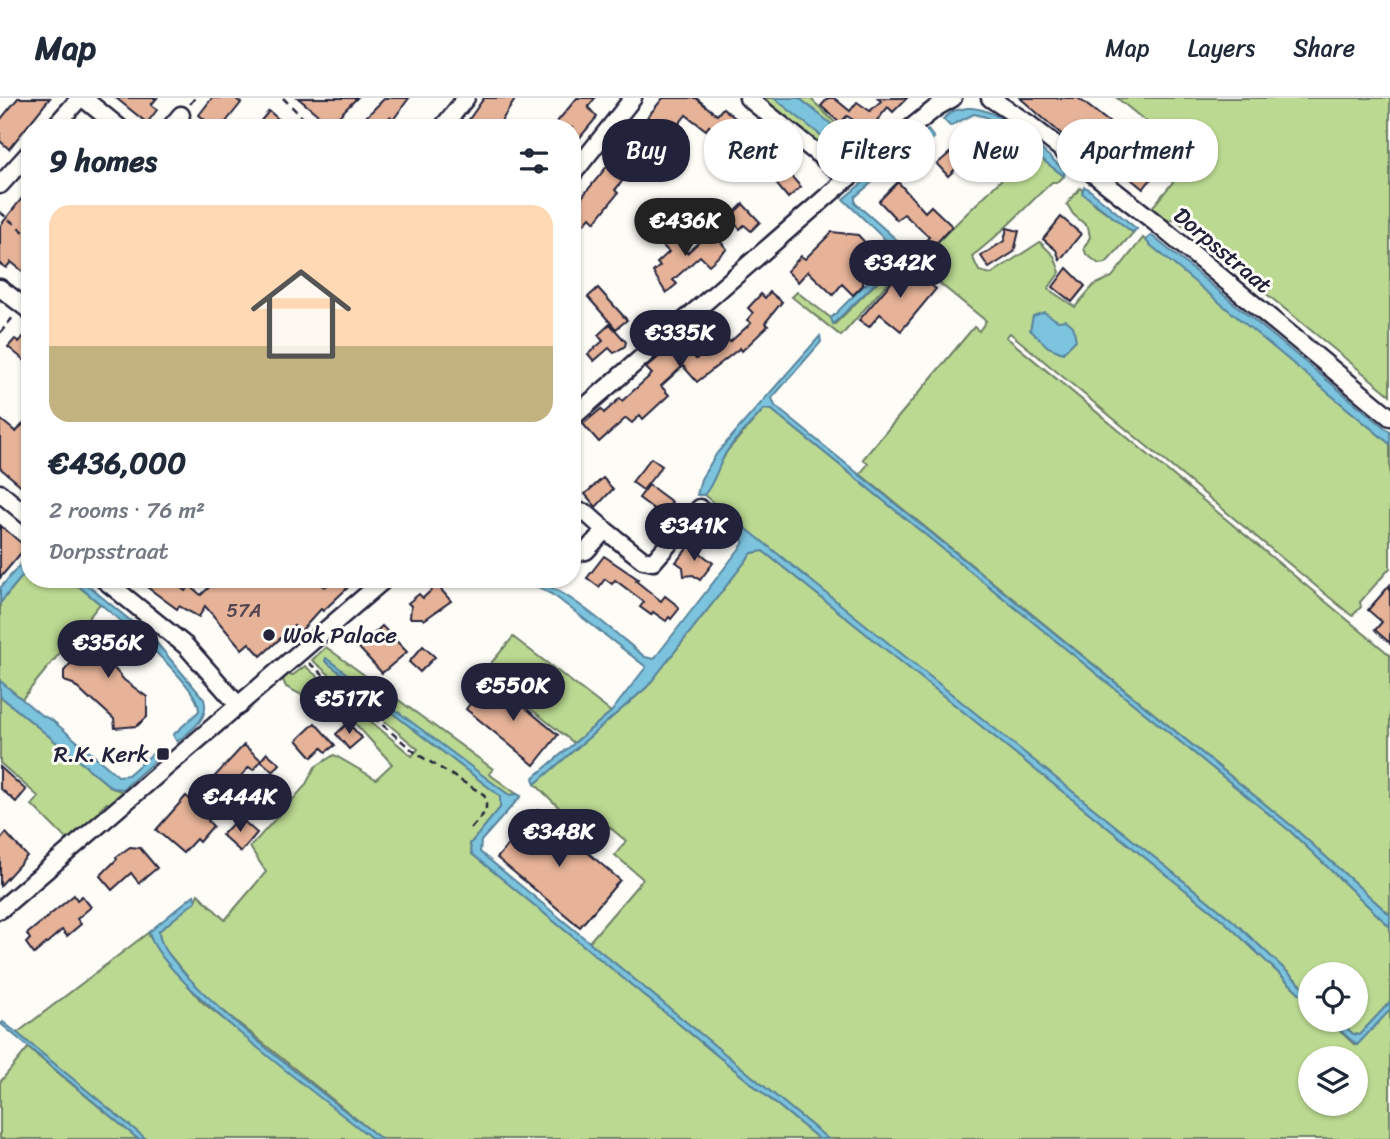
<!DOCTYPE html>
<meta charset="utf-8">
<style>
body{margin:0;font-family:Sriracha,sans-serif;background:#f2f2f3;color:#1f2937;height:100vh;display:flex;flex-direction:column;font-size:26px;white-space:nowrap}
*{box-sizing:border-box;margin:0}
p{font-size:23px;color:#747a83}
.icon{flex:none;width:38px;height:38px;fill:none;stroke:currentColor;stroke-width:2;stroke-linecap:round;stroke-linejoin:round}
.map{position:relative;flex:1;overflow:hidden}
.sheet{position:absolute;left:21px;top:21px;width:560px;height:469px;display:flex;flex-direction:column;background:#fff;border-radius:28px;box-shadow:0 2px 5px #0004}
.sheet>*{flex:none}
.top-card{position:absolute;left:602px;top:21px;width:665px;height:63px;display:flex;gap:14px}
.tools{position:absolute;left:1298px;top:864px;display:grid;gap:14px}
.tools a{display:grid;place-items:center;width:70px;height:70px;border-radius:50%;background:#fff;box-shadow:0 2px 5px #0004;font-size:35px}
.price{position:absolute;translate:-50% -60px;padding:0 16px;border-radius:24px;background:#22223b;color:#fff;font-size:23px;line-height:46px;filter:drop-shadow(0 2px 4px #0008)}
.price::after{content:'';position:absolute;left:50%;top:42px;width:21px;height:16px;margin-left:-10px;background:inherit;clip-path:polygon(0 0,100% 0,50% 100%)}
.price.on{background:#222;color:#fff}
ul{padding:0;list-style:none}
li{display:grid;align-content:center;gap:14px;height:371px;padding:0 28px}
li+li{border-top:2px solid #e0e1e3}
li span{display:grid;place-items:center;height:217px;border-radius:21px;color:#555}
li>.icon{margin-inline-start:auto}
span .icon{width:126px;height:126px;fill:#fffc;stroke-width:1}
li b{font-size:30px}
h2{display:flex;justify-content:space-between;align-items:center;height:84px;padding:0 28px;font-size:30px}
.tag{padding:0 24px;border-radius:28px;background:#fff;box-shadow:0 2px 5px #0004;font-size:24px;line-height:63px}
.tag.on{background:#22223b;color:#fff}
header{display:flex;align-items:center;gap:42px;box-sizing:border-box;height:98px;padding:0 35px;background:#fff;border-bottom:2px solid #e0e1e3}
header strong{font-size:33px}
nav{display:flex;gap:38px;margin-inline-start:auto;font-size:24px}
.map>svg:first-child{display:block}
.green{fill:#bbd991;stroke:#6e7e66;stroke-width:2;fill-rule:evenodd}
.water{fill:#7cc3dd;stroke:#58839c;stroke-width:2}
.building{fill:#e6b398;stroke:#22223b;stroke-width:2}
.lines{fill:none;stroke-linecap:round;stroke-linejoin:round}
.minor-casing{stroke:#22223b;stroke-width:21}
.path{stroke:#22223b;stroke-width:2.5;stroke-dasharray:7 5;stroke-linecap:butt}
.minor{stroke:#fdfcf7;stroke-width:16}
.poi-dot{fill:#22223b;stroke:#fdfcf7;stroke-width:2.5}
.labels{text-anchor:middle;stroke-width:6;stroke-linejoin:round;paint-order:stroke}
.number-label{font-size:19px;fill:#534652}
.street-label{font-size:23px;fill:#22223b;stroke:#fdfcf7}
.poi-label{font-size:23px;fill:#22223b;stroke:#fdfcf7;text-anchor:start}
</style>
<header>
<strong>Map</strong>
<nav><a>Map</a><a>Layers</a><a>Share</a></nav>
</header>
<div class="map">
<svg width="1390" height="1041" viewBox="0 0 1390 1041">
<rect width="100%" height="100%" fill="#fdfcf7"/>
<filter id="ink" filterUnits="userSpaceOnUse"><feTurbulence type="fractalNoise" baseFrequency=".0143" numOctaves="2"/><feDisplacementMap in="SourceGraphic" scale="14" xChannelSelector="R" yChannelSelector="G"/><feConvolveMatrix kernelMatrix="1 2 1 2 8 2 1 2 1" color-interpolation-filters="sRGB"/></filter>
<g filter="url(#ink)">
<!-- green -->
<g class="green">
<path d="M757 0H774L842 52 850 42 799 0H810L866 55 853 65 842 64Z"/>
<path d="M1117 0H1390V297L1175 121 1165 122 1150 112 1192 61Z"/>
<path d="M1028 51 1064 78 1058 84H1052C1025 109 1002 136 972 158L979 173 991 176 1040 144 1054 158 1060 174 1048 191 1075 209 1094 187 1112 179 1143 140 1390 346V470L1360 504 1361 509 1352 518 1010 235 1006 239 1390 557V817L1293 729 860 376 868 366 863 361 974 229 979 233 986 223 917 167 906 164 841 238 792 199 797 194 831 220 835 226 906 155 917 164 1003 80Z"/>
<path d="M1080 90 1096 107 1134 134 1106 165 1099 166 1086 156 1084 150 1090 139 1088 129 1073 116 1067 106Z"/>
<path d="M764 311 772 312 1290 733 1390 829V904L1359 937 1353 936 1338 922H1356V877H1311V896L1232 822 704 397 727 353Z"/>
<path d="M763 453 1224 823 1311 906V922H1328L1355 947 1390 912V1041H828L589 844 643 781 615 757 626 743 590 713 576 726 535 686 647 589 752 455ZM1311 961H1356V1006H1311Z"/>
<path d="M30 469V481H70L100 506 22 601 0 583V505Z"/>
<path d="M513 539 611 614 574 645 498 585 494 588 481 577Z"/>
<path d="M326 549 493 671 489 676 517 696 509 697 325 563 500 698V710L470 746 472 756 819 1041H381L199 893 167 854 160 842 159 833 195 803 198 796 225 822 266 774 250 749 305 688 315 669 334 657 376 681 392 666 353 623 357 619 335 602 326 609 286 589 282 580 286 576 293 577 305 568 412 658 418 651 312 562Z"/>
<path d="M0 598 112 690 124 694 110 706 107 705 100 711 102 713 67 742 32 707 39 699 0 665Z"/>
<path d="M149 834V838L201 903 373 1041H146L17 935Z"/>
<path d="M28 950 138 1041H0V984Z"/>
</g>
<!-- water -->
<g class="water">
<path d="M774 0H799L851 42 846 51H838Z"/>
<path d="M967 10C1001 8 1040 52 1065 72L1064 78 986 19 974 16 950 28 943 21 953 13Z"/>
<path d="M928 32 934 40 897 65 892 60Z"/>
<path d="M884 67 889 70 855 99V105L906 150V156L833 226 831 220 898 154 843 101Z"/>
<path d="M1084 89 1087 90 1137 131 1132 134 1082 95Z"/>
<path d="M1151 137 1390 334V346L1149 146 1146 142Z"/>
<path d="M1044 214 1058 223 1066 222 1073 228 1076 242 1063 255 1048 249 1030 232 1033 218Z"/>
<path d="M820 238 821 244 772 300 775 308 1293 729 1390 817V829L1290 733 772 312 764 311C752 325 737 338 727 353 718 367 715 385 704 397H697L701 381 717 355Z"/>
<path d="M712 406 717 407 1232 822 1311 896V906L1224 823 763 453 752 455 647 589 535 686 533 680 611 614 646 569 556 499 524 481C557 481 617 537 645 559L654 561 743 446 742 436 713 413Z"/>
<path d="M30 455V469L0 505V490Z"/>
<path d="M70 481H80L155 543 204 601C210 621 191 632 177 644L173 637 199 613C200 583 95 502 70 481Z"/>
<path d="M326 560 509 697 517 696 521 698 481 743 480 754 828 1041H819L472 756 470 746 500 710V698L325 563Z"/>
<path d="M0 583 41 617 52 622 118 678 128 677 159 650 161 649 165 654 123 691 112 690 0 598Z"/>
<path d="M194 797 196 803 159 833C155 872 344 1011 381 1041H373C330 1006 157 880 149 834Z"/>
<path d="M1390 904V912L1357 947 1328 922H1338L1353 936 1359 937Z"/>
<path d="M3 924 17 935 146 1041H138L1 926Z"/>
</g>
<!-- building -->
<g class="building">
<path d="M18 0H50L9 51 0 43V22Z"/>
<path d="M116 0H157L151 7 157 12 147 25Z"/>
<path d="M212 0H235L241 5 221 30H197L204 21 199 17Z"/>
<path d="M298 0H357L330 27Z"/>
<path d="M385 0H409L393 22 390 19 380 30H355Z"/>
<path d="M484 0H516L497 30H463Z"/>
<path d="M577 0H595L588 9 597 19 572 49V30H561L556 25Z"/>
<path d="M663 0H696L717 17 723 10 735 20 732 24 736 28 730 35 726 31 721 37 709 28 706 32 686 17 674 32 668 27 655 44 659 47 652 57 646 52 634 68 638 72 632 80 628 76 615 92 618 95 595 124 590 119 584 126 572 131V111Z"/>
<path d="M828 0H834L850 13 857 4 870 13 881 3 878 0H907L893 14 888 9 869 32 847 18 840 25 821 8Z"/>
<path d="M1020 0H1078L1110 25 1099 38 1088 29 1074 47Z"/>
<path d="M269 13 289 30H264L259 25Z"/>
<path d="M757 38 768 47 765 51 771 55 761 66 748 57 744 62 735 54 742 45 747 49Z"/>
<path d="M1111 38 1145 63 1143 65 1155 76 1143 91 1125 76 1120 81 1094 58Z"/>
<path d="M1007 50 1017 58 1007 69 1004 67 999 72 986 62 993 54 1000 59Z"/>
<path d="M965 51 975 60 964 70 961 66 948 78 937 66 953 52 959 57Z"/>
<path d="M787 62 796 73 791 78 801 89 788 100 774 83 783 77 778 70Z"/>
<path d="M898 84 925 114 931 108 952 128 922 161 916 155 929 139 904 116 897 122 879 103Z"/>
<path d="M30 90V179L11 164 6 170 0 166V128Z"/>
<path d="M743 106 760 124 751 133 744 127 740 131 729 120Z"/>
<path d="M1061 119 1081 136 1060 162 1056 152 1043 141Z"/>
<path d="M1007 130 1019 133 1014 154 989 170 981 158 1004 143Z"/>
<path d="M711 133 727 151 709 167 700 158 673 182 677 186 666 195 653 174 660 168 657 165 669 154 660 145 670 136 687 155Z"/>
<path d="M832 134 858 137 873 153 853 173 863 183V187L853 197 842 186 833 197 808 173 798 184 787 173 801 158 805 161Z"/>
<path d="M906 167 936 191 901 233 880 216 869 229 859 222Z"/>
<path d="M1067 170 1085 188 1072 204 1053 189Z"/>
<path d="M598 190 627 222 616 231 588 199Z"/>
<path d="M770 194 782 204 765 225 768 228 742 253 740 250 697 284 683 268 661 288 669 297 643 321 640 317 632 325 626 320 599 344 583 326 601 311 604 315 620 300 622 303 652 276 646 270 679 241 696 261 716 243 714 241 721 234 730 244 751 225 747 222 753 215 748 210 761 196 765 200Z"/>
<path d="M610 226 626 244 625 248 614 255 609 250 594 263 588 256 603 243 598 237Z"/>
<path d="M30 231V267L8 249 15 241 19 244Z"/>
<path d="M30 318V395L0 370V321L16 334Z"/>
<path d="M651 360 662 368 643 392 632 384Z"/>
<path d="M603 380 613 391 596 409 585 396Z"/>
<path d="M649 387 672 404 666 412H655L639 400Z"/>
<path d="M0 427 26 449 0 480Z"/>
<path d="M690 447 713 465 700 482 693 477 684 478 683 469 676 464Z"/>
<path d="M604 458 638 481 636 483 661 503 665 498 678 508 679 511 671 521 669 519 666 523 653 514 651 517 640 509 644 504 615 482 612 486 605 481 599 489 587 480Z"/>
<path d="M136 481H170L185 493 190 488 201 497 218 481H276L285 487 291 481H312L325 489 332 481H357L323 513 321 511 300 534 294 528 261 558 249 545 242 551 205 508 199 519 179 508 177 511Z"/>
<path d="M437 487 451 503 424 522 422 520H410L411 508 408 505 419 496 423 500Z"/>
<path d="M1390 487V545L1375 532 1382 524 1368 512Z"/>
<path d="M116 527 134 544 112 568 124 582 147 599V619L137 628 115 630 114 621 92 601 90 602 73 586 64 583V573L70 566 79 565 78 558 87 548 96 542 98 544Z"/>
<path d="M382 528 407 554 382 575 359 550Z"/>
<path d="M423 548 435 559 420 574 409 564Z"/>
<path d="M498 587 558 637 534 667 466 611 484 588 492 594Z"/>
<path d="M315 625 335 647 326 654 322 650 312 659 297 642Z"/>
<path d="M348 625 362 640 349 651 336 636Z"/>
<path d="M244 647 261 662 267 655 280 666 273 674 261 663 253 672 249 669 234 686 252 700 236 718 223 706 208 723 213 728 199 744 196 741 183 755 156 732 186 698 192 703Z"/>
<path d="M0 669 26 692 16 704 0 690Z"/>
<path d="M538 712 620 782 580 829 497 760Z"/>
<path d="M239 719 257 735 241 754 222 737Z"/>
<path d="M6 735 27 758 0 788V742Z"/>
<path d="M130 749 140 750 157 770 139 785 131 775 112 792 100 778 117 761 116 759Z"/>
<path d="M74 797 77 802 82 798 91 809 77 821 81 826 67 838 62 832 34 856 26 845 30 841 27 836Z"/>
</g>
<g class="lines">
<!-- minor casing -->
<g class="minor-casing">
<g id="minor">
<path d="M83 0 120 30"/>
<path d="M748 0 848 80"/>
<path d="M990 0 1029 26 1151 121 1390 319"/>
<path d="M53 30 80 0"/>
<path d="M170 30 181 17"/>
<path d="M442 30 466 0"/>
<path d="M572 77 633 0"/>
<path d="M0 87 30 54"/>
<path d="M0 190 30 213"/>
<path d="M572 320 848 80 937 9 953 0"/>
<path d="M0 395 30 420"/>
<path d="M572 412 586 415 605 432"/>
<path d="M572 456 586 453 605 432 643 462 653 464 700 410"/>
<path d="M103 481 186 548 239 608"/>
<path d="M0 812 385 481"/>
</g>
</g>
<!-- path -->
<g class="path">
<path d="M283 0 313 30"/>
<path d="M190 6 195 0"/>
<path d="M0 114 30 139"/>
<path d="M0 235 14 218"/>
<path d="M309 565 417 656 483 696 486 701V713L468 734"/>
</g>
<!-- minor -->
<use href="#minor" class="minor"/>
</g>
</g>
<!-- markers -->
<g class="poi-dot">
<circle cx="269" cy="537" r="7"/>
<rect x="156" y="649" width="14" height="14" rx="3.5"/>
</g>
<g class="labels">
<!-- number labels -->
<g class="number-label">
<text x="244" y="519">57A</text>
</g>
<!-- street labels -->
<g class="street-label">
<text transform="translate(1223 152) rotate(40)" y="8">Dorpsstraat</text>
</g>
<!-- poi labels -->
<g class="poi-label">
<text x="283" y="545">Wok Palace</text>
<text x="149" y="664" text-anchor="end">R.K. Kerk</text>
</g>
</g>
</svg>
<div class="tools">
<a><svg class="icon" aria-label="locate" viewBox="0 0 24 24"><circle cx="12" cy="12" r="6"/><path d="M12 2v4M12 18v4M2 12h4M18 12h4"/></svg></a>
<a><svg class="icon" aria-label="layers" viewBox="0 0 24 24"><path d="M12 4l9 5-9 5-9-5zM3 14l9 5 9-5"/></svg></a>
</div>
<b class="price on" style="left:685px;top:160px">€436K</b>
<b class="price" style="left:900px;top:202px">€342K</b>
<b class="price" style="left:680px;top:272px">€335K</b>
<b class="price" style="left:694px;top:465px">€341K</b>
<b class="price" style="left:108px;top:582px">€356K</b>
<b class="price" style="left:513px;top:625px">€550K</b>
<b class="price" style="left:349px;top:638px">€517K</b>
<b class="price" style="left:240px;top:736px">€444K</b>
<b class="price" style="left:559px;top:771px">€348K</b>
<div class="top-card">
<a class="tag on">Buy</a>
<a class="tag">Rent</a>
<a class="tag">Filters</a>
<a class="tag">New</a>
<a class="tag">Apartment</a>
</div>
<section class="sheet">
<h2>9 homes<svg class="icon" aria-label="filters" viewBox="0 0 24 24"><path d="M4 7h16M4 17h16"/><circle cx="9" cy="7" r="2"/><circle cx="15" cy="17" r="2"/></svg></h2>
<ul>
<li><span style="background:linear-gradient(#ffd9b3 65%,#c2b280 0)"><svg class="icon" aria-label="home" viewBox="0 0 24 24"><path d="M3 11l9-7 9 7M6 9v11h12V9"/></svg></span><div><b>€436,000</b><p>2 rooms · 76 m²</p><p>Dorpsstraat</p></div></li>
</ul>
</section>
</div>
